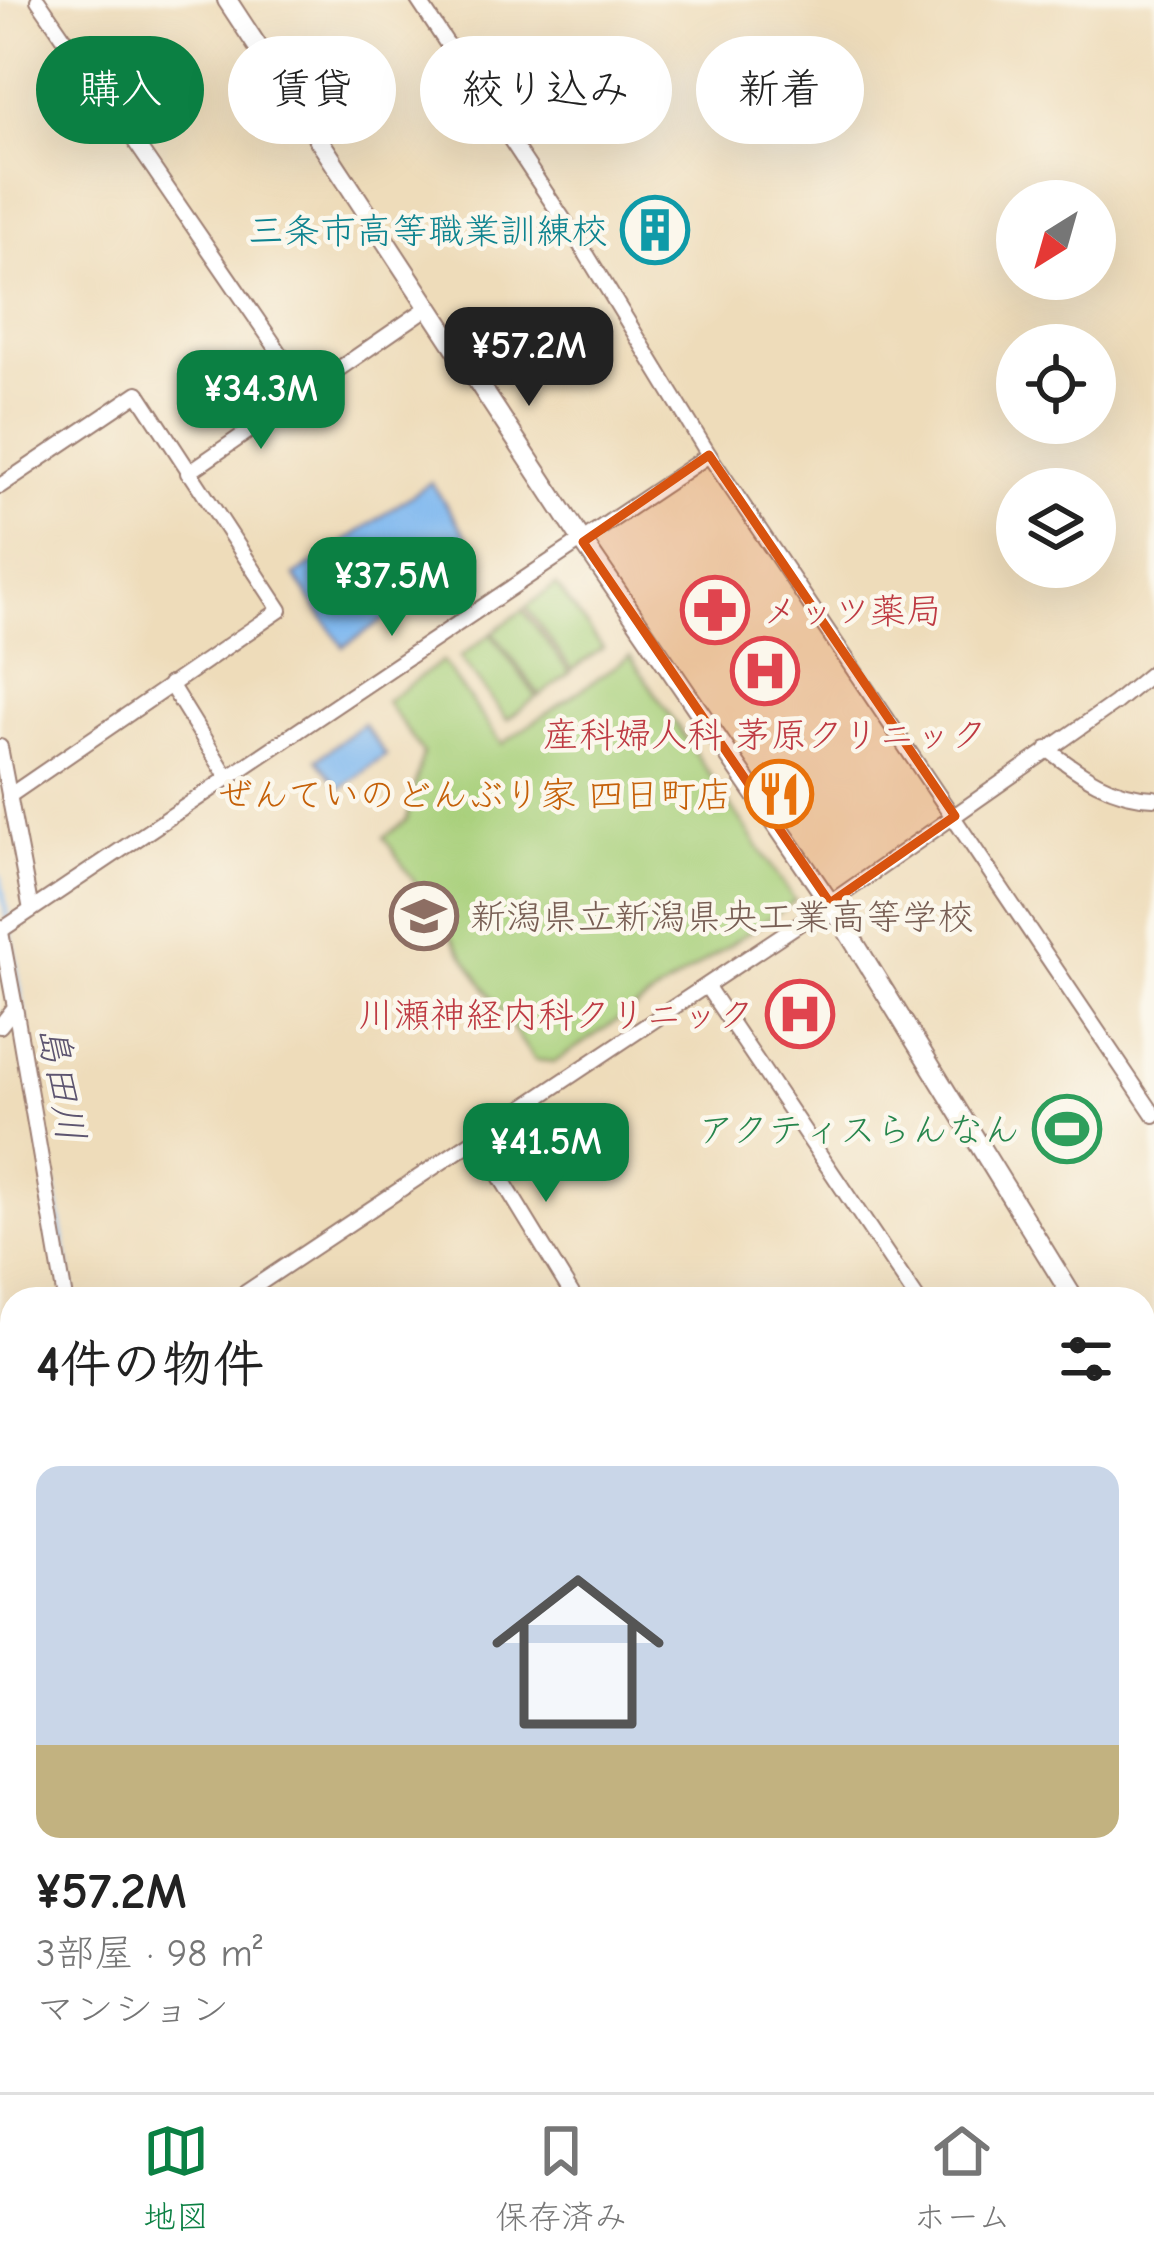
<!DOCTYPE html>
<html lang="ja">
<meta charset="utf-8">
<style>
body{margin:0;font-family:"Comic Neue","Klee One",sans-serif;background:#f6f6f6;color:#222;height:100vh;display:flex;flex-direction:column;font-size:45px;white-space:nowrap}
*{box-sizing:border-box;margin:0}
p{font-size:39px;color:#767676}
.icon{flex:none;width:66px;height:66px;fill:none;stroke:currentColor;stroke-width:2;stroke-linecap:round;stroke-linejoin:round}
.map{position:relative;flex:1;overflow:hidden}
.sheet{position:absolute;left:0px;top:1287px;width:1155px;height:807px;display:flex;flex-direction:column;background:#fff;border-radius:36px 36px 0 0;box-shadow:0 12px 48px #0002}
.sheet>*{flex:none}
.guide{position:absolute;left:36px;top:36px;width:1083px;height:108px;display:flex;gap:24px}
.needle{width:78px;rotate:217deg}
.buttons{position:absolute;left:996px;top:180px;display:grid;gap:24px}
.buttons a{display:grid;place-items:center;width:120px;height:120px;border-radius:50%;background:#fff;box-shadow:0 12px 48px #0002;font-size:60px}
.price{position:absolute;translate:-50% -102px;padding:0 27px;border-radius:24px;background:#0b8043;color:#fff;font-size:39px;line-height:78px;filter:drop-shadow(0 3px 6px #0008)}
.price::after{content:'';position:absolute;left:50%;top:72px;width:36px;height:27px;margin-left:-18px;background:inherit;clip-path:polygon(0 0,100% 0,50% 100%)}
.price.on{background:#222;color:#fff}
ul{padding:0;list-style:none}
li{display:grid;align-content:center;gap:24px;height:636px;padding:0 36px}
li+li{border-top:3px solid #e0e0e0}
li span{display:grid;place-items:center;height:372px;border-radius:24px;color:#555}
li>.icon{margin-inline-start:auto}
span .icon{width:216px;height:216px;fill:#fffc;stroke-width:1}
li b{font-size:51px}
h2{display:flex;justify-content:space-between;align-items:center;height:144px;padding:0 36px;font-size:51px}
.pill{padding:0 42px;border-radius:54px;background:#fff;box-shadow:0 12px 48px #0002;font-size:42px;line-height:108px}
.pill.on{background:#0b8043;color:#fff}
.tabs{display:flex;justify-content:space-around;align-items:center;height:168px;border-top:3px solid #e0e0e0;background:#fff;font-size:33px;color:#767676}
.tabs a{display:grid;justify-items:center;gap:6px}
.tabs .on{color:#0b8043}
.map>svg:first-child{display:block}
.grass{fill:#a9d07b;stroke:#7a7853;stroke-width:3}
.water{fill:#7fb8ef;stroke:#646c8d;stroke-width:3}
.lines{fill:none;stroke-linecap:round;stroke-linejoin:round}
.stream{stroke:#7fb8ef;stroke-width:4.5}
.street-casing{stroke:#9c7e72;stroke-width:18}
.secondary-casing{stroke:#9c7e72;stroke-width:22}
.street{stroke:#fff;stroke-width:14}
.secondary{stroke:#fff;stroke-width:18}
.marked{fill:#d8530f;fill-opacity:0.2;stroke:#d8530f;stroke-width:9;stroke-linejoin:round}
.labels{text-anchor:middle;stroke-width:9;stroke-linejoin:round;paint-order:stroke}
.culture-label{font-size:36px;fill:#0d838f;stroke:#fbf7ec;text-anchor:end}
.health-label{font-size:36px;fill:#be3a42;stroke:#fbf7ec;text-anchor:start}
.food-label{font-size:36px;fill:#c56008;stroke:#fbf7ec;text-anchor:end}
.education-label{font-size:36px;fill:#785e54;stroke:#fbf7ec;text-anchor:start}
.leisure-label{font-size:36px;fill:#27864d;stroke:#fbf7ec;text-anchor:end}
.water-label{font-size:39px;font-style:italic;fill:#5d5570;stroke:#fbf7ec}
</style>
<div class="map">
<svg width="1154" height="2092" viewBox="0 0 1154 2092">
<rect width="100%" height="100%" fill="#fbf7ec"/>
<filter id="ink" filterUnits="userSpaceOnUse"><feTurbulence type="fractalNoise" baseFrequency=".00833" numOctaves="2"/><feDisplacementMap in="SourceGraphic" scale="24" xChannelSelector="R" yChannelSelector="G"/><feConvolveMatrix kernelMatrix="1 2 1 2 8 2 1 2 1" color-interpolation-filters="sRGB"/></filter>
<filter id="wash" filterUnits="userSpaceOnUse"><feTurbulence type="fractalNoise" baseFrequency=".004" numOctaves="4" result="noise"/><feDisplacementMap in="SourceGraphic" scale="48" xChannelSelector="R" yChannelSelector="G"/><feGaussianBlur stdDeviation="2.7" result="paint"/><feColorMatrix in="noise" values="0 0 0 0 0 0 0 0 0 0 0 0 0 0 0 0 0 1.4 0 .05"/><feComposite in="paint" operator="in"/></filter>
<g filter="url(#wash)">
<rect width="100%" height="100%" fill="#eedcba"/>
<!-- grass -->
<g class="grass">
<path d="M556 585 603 648 572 670 526 607Z"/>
<path d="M523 610 570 673 540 696 493 632Z"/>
<path d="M491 634 537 697 507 720 460 657Z"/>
<path d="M630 656 795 901 555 1062 534 1060 384 837 407 820 423 753 386 701 442 661 502 744Z"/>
</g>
<!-- water -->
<g class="water">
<path d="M431 482 479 555 343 647 295 576Z"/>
<path d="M363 724 386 755 340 789 317 759Z"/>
</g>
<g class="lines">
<!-- stream -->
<g class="stream">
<path d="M0 876 73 1299"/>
<path d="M204 2092 214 2086 213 2082"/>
</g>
</g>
</g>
<g filter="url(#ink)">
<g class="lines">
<!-- street casing -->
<g class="street-casing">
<g id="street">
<path d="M38 0 306 391"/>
<path d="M418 0 587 255 709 455 1154 1115"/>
<path d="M188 473 430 306"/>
<path d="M0 486 138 393 280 610 9 796"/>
<path d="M170 684 228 778"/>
<path d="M0 747 31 910"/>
<path d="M1047 749C1080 774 1112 797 1154 798"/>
<path d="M0 927 15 1007 0 1026"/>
<path d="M0 931 709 455"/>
<path d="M707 987 917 1299"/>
<path d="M15 1007 65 1299"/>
<path d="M476 1137 575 1299"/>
<path d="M236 1299 830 903 1115 703 1154 671"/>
<path d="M0 1343 12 1352"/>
<path d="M1143 1543 1154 1536"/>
<path d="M1143 1621 1154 1607"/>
<path d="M0 1678 12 1663"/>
<path d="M0 1699 12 1708"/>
<path d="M1143 1800 1154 1824"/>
<path d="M0 2006 12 1988"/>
<path d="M1143 2018 1154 2015"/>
<path d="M0 2059 12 2070"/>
<path d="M26 2082 38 2092"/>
<path d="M644 2082 649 2092"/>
<path d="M181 2092 198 2082"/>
<path d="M976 2092 997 2082"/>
</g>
</g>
<!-- secondary casing -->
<g class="secondary-casing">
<g id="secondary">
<path d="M227 0 583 542 830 903 1074 1299"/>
<path d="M1143 1410 1154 1428"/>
<path d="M1143 1626 1154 1631"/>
<path d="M313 2092 329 2082"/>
</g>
</g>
<!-- street -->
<use href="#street" class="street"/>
<!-- secondary -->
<use href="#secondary" class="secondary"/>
</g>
</g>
<!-- marked area -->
<path class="marked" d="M709 455 955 816 830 903 583 542Z"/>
<!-- icons -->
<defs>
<g id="building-ring" transform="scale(3.45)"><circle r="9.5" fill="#fbf7ec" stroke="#0f9aa8" stroke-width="1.5"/><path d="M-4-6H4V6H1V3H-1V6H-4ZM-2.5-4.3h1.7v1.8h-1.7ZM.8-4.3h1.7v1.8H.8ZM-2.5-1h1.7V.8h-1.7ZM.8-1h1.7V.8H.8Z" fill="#0f9aa8"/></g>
<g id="pharmacy-ring" transform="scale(3.45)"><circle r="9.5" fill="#fbf7ec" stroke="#e0444e" stroke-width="1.5"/><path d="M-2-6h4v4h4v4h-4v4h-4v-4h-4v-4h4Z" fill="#e0444e"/></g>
<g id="hospital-ring" transform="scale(3.45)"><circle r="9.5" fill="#fbf7ec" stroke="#e0444e" stroke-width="1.5"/><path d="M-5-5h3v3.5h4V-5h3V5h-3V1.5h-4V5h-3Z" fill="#e0444e"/></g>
<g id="restaurant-ring" transform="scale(3.45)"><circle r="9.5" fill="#fbf7ec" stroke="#e8710a" stroke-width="1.5"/><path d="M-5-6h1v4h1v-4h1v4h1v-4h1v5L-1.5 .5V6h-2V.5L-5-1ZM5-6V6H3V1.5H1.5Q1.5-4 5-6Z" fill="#e8710a"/></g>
<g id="school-ring" transform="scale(3.45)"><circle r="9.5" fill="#fbf7ec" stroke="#8d6e63" stroke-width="1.5"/><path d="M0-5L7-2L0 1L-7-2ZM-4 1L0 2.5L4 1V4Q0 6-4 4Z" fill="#8d6e63"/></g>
<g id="stadium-ring" transform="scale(3.45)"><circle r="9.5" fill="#fbf7ec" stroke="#2e9e5b" stroke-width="1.5"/><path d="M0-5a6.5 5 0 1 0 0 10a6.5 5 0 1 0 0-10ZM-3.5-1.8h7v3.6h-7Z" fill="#2e9e5b"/></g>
</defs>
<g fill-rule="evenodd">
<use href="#building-ring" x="655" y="230"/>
<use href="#pharmacy-ring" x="715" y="610"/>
<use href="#hospital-ring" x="765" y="671"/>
<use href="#restaurant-ring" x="779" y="794"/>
<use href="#school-ring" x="424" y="916"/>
<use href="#hospital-ring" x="800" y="1014"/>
<use href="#stadium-ring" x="1067" y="1129"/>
</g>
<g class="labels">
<!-- culture labels -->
<g class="culture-label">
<text x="608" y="243">三条市高等職業訓練校</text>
</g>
<!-- health labels -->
<g class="health-label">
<text x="762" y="623">メッツ薬局</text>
<text x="765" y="747" text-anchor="middle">産科婦人科 茅原クリニック</text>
<text x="754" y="1027" text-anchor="end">川瀬神経内科クリニック</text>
</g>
<!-- food labels -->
<g class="food-label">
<text x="732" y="807">ぜんていのどんぶり家 四日町店</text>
</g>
<!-- education labels -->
<g class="education-label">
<text x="470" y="929">新潟県立新潟県央工業高等学校</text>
</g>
<!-- leisure labels -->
<g class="leisure-label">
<text x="1020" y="1142">アクティスらんなん</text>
</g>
<!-- water labels -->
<g class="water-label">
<text transform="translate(63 1083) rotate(80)" y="14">島田川</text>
</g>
</g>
</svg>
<div class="buttons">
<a><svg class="needle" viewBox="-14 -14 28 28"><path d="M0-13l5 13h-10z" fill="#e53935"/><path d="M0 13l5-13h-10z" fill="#767676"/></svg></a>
<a><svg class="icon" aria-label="locate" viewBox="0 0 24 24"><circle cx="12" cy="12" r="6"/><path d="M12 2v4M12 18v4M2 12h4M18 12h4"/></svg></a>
<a><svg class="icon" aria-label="layers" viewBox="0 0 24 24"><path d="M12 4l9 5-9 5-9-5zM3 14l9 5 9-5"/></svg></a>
</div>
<b class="price on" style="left:529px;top:409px">¥57.2M</b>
<b class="price" style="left:261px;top:452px">¥34.3M</b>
<b class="price" style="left:392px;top:639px">¥37.5M</b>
<b class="price" style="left:546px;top:1205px">¥41.5M</b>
<div class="guide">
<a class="pill on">購入</a>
<a class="pill">賃貸</a>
<a class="pill">絞り込み</a>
<a class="pill">新着</a>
</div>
<section class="sheet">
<h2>4件の物件<svg class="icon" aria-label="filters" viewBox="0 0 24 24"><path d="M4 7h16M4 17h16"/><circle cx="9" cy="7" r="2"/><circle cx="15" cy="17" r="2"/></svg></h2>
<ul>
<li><span style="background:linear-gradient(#c9d6e8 75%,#c2b280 0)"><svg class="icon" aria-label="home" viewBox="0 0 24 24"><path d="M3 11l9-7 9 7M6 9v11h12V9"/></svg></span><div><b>¥57.2M</b><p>3部屋 · 98 m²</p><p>マンション</p></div></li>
</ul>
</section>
</div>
<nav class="tabs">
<a class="on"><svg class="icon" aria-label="map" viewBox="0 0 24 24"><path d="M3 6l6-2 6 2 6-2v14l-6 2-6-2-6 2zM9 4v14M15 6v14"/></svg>地図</a>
<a><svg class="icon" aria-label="saved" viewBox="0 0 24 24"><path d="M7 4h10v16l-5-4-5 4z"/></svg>保存済み</a>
<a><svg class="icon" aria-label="home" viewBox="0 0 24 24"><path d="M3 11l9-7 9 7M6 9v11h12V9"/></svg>ホーム</a>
</nav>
